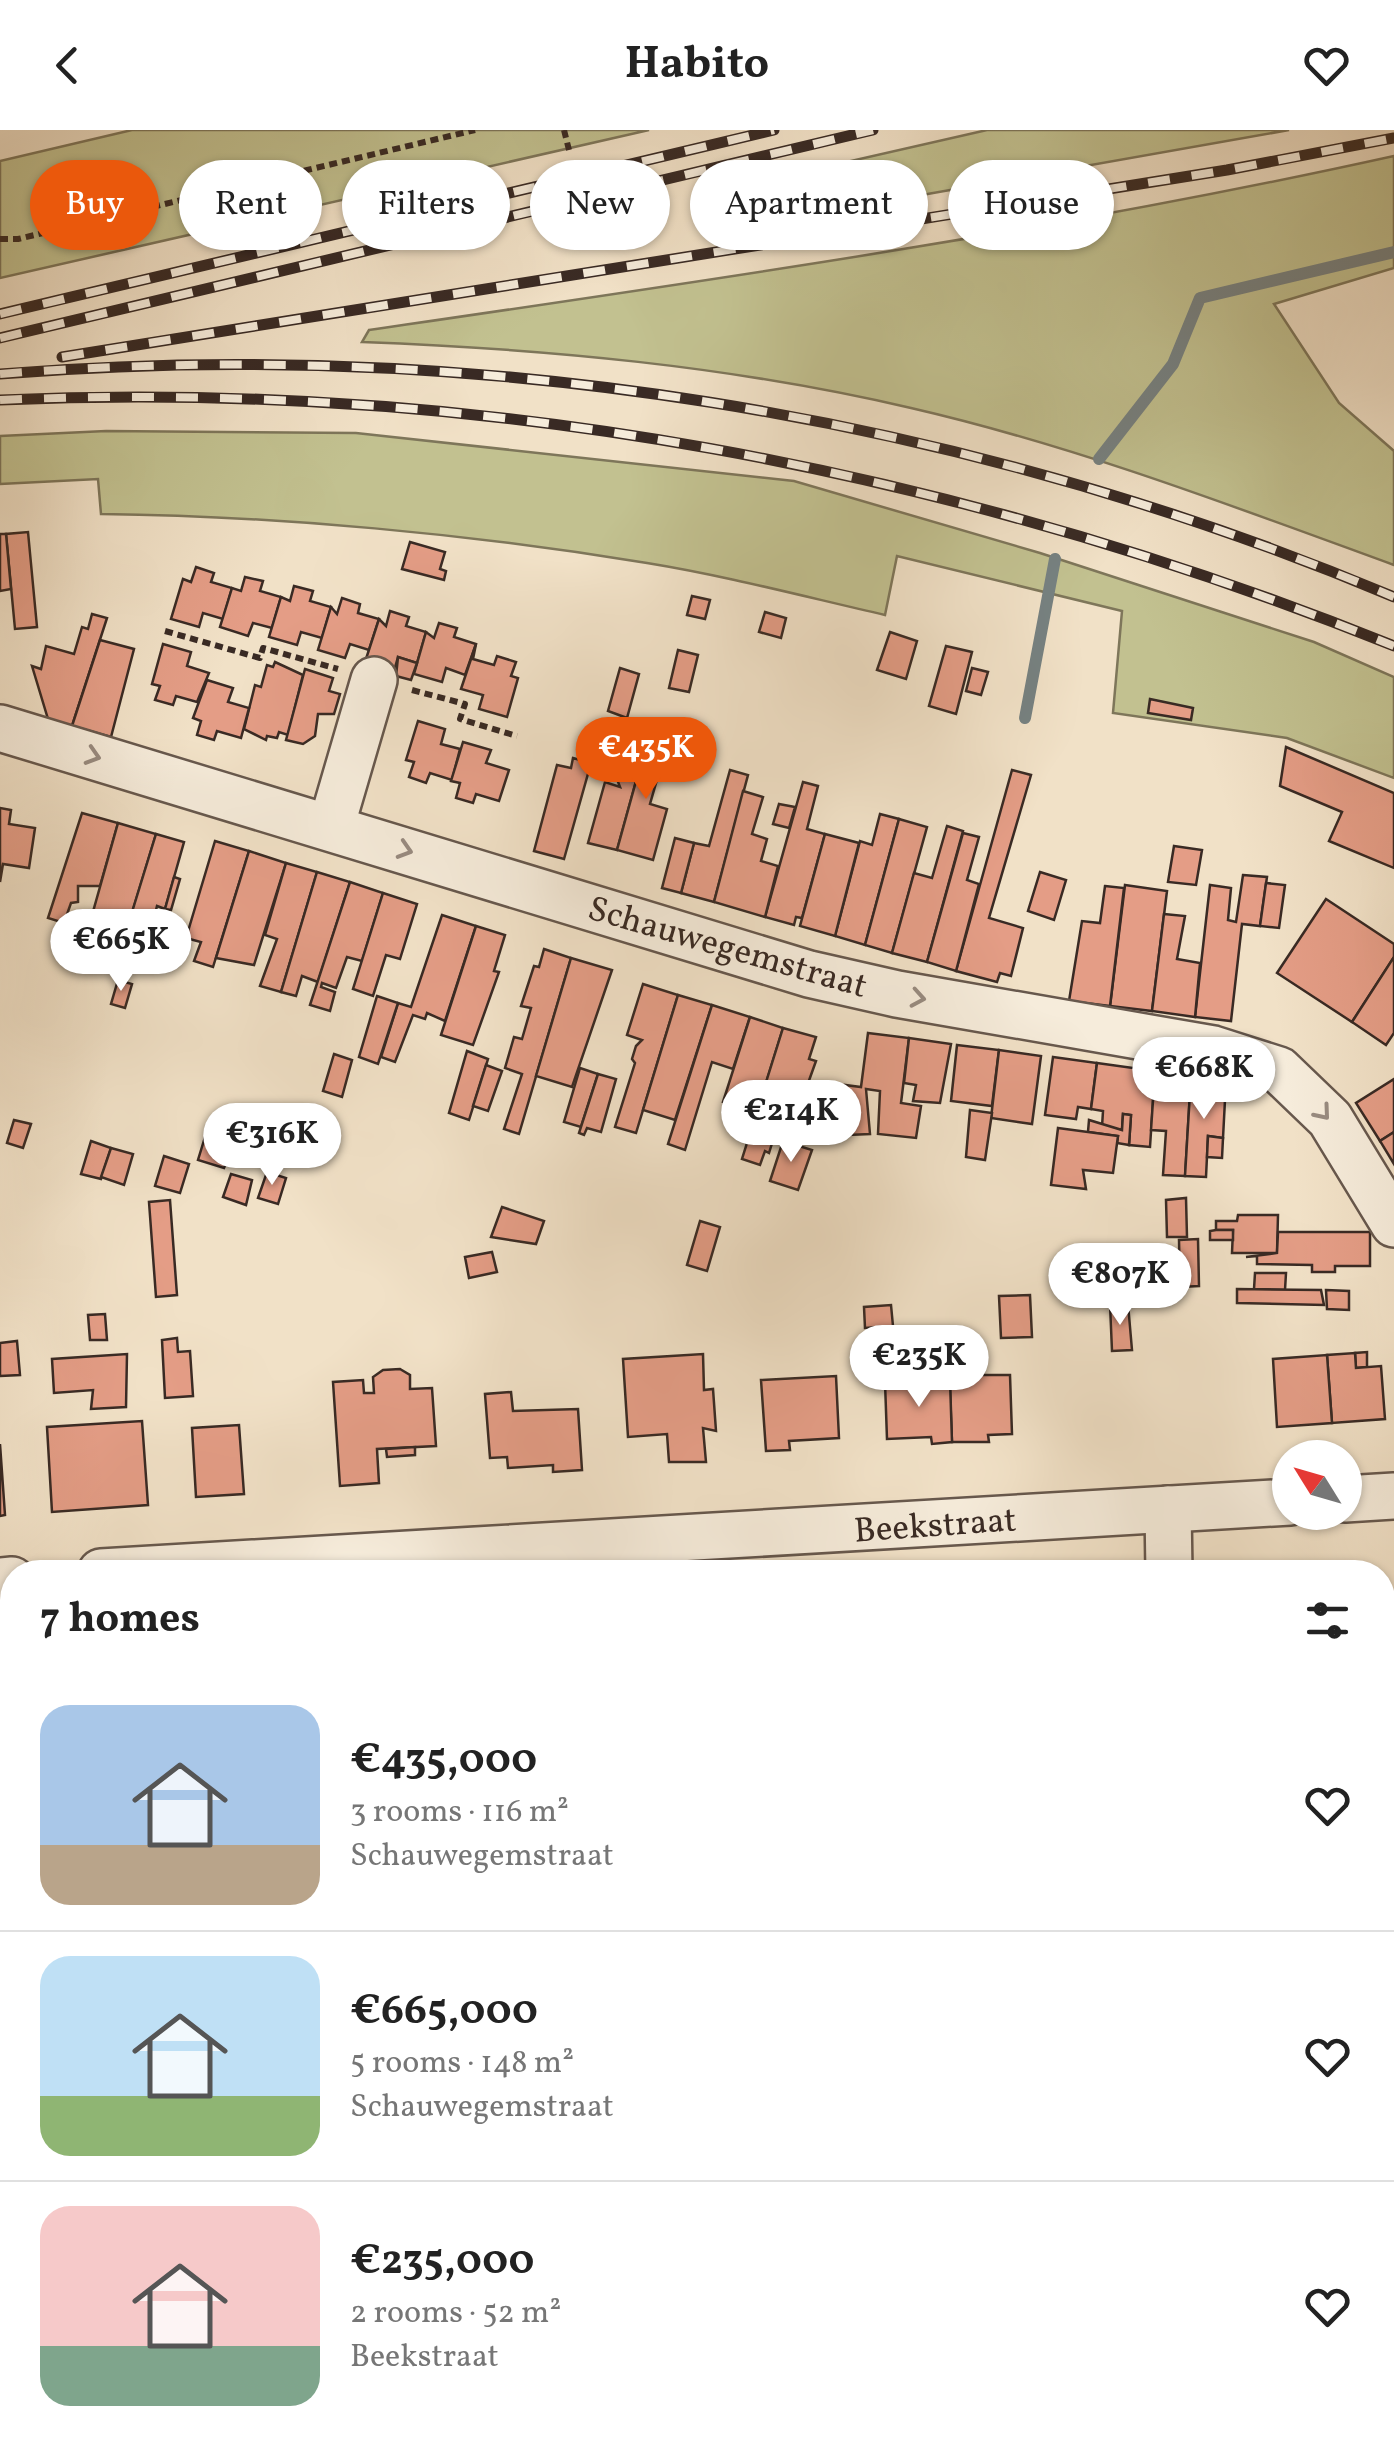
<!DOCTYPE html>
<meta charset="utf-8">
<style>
body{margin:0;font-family:Vollkorn,serif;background:#f2f2f2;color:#222;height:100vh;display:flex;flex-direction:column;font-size:38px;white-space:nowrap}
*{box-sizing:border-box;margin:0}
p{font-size:32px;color:#767676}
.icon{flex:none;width:55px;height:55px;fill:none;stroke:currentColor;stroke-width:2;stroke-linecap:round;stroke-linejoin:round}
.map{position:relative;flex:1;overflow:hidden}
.drawer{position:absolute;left:0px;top:1430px;width:1395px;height:892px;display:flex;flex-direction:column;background:#fff;border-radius:40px 40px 0 0;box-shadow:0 2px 8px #0004}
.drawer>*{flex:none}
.banner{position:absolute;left:30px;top:30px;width:1335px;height:90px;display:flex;gap:20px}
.needle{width:65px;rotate:307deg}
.buttons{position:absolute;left:1272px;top:1310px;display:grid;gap:20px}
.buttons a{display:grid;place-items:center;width:90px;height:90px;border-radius:50%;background:#fff;box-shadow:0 2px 8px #0004;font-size:50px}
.price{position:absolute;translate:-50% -85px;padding:0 22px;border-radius:35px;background:#fff;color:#222;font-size:32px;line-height:65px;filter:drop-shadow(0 2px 5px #0008)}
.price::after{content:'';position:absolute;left:50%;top:60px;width:30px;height:22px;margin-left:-15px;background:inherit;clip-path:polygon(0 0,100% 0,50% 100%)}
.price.current{background:#ea580c;color:#fff}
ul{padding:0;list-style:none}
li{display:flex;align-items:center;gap:30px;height:250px;padding:0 40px}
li+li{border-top:2px solid #e0e0e0}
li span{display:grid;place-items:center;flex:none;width:280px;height:200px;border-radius:30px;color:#555}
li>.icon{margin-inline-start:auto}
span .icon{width:120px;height:120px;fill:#fffc;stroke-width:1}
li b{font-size:42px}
h2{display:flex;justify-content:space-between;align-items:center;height:120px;padding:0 40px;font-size:42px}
.tag{padding:0 35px;border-radius:45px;background:#fff;box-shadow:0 2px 8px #0004;font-size:35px;line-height:90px}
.tag.current{background:#ea580c;color:#fff}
header{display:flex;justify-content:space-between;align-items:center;height:130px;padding:0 40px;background:#fff;font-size:45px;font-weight:700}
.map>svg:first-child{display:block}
.green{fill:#c2c190;stroke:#7e765a;stroke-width:2.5}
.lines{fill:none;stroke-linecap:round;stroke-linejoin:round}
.stream{stroke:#768181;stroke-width:12}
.building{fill:#e49d86;stroke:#392a24;stroke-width:2.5}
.minor-casing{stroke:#67584d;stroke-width:50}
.path{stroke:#392a24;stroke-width:6;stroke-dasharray:8 5;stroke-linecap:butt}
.minor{stroke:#f6ecdb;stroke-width:45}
.rail-casing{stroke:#392a24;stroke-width:11}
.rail{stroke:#f6ecdb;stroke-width:8;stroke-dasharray:22;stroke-linecap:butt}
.oneway{stroke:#988b80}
.labels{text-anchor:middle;stroke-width:9;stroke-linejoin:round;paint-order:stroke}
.street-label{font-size:35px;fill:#392a24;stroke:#f6ecdb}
</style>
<header><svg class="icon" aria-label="back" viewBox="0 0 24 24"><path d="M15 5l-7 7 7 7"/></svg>Habito<svg class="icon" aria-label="heart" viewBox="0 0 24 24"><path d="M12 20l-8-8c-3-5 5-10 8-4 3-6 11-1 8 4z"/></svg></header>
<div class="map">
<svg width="1394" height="2321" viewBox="0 0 1394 2321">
<rect width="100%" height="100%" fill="#f1e1c7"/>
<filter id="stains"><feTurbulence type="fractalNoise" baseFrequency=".002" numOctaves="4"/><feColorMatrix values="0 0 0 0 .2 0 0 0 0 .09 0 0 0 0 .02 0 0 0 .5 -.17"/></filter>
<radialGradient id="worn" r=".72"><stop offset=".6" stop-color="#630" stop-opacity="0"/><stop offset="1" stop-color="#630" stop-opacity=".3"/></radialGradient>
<!-- green -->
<g class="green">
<path d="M132 0H649L0 148V31Z"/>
<path d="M987 0H1289L888 71 703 96 697 66Z"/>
<path d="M1394 26V138L1274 174 1339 273 1394 321V435C1235 377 1076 316 911 278 731 236 546 219 362 212L369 200C712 150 1055 101 1394 26Z"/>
<path d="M106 301 356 303 794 351 1040 423 1314 512 1394 547V648L1287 608 1113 583 1122 481 897 426 885 485C806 467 727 446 647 433 471 404 279 386 101 384L98 349 0 354V306Z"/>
<path d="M0 1929 12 2052V2310H39L40 2321H0Z"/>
</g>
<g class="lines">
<!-- stream -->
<g class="stream">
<path d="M1099 329 1173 234 1200 168 1394 122"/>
<path d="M1025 588 1055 429"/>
</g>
</g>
<!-- building -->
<g class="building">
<path d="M28 402 37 497 15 499 6 404Z"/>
<path d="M0 404H6L11 459 0 461Z"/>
<path d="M410 412 445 422 440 439 446 441 444 450 402 439Z"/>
<path d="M196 437 214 443 211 452 232 458 223 489 203 483 199 497 171 489 183 449 191 452Z"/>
<path d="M245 447 263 451 260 461 281 467 272 498 253 493 248 506 220 497 232 458 241 461Z"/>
<path d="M294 456 313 461 310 471 331 477 322 508 301 502 297 515 269 507 281 467 290 471Z"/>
<path d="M692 466 710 470 705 489 687 485Z"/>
<path d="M342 468 360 474 358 483 379 489 369 520 350 514 345 528 318 520 331 477 337 484Z"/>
<path d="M390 481 409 487 406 496 426 502 417 533 398 527 394 541 365 532 379 489 386 496Z"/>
<path d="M765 482 786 488 781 508 759 502Z"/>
<path d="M92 484 107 488 72 596 48 589 32 536 41 539 46 516 74 524 82 497 88 499Z"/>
<path d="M439 493 457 498 454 507 476 514 465 545 446 538 442 552 414 544 426 502 434 508Z"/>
<path d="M890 502 917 511 906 549 877 540Z"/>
<path d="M100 510 134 519 111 607 72 596Z"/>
<path d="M163 514 191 522 187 536 209 543 197 572 176 566 173 575 155 570 160 556 152 554Z"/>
<path d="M476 514 473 529 494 535 497 526 516 532 511 546 518 548 507 587 479 579 483 565 461 559Z"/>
<path d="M946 516 972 522 956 584 929 576Z"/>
<path d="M678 520 698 525 689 562 669 558Z"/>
<path d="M398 527 417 533 411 550 396 546Z"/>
<path d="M275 532 303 545 288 605 279 602 277 608 267 606 266 610 244 599 255 555 261 557 267 535 273 537Z"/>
<path d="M620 538 639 544 627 588 608 581Z"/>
<path d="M972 538 988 542 981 565 966 561Z"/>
<path d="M305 539 333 548 329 561 340 564 334 584H318L315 606 303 614 286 610Z"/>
<path d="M207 550 233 558 228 572 249 578 241 608 217 601 214 610 197 605 201 591 193 588Z"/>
<path d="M1150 569 1193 578 1191 590 1148 583Z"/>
<path d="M418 591 445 599 441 614 460 619 452 650 430 643 426 653 409 647 414 632 406 630Z"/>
<path d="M630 591 651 597 617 720 588 713 605 652 620 657 615 644Z"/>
<path d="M651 597 671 601 650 674 667 679 653 730 617 720Z"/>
<path d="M463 612 491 620 486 633 509 640 499 671 476 664 473 673 456 668 460 653 451 651Z"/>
<path d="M1286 617 1394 663V738L1329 711 1342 682 1280 656Z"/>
<path d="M573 628 591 633 564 729 534 721 557 635 571 638Z"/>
<path d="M730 640 748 645 714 772 681 763 694 713 709 716Z"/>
<path d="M1012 640 1031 645 989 788 1023 798 1011 846 1000 843 997 852 956 841Z"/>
<path d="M803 652 818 656 807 699 825 704 802 788 796 787 794 795 765 787Z"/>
<path d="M743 661 763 667 752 704 767 709 761 731 778 736 765 787 714 772Z"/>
<path d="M779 674 795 677 789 698 773 694Z"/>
<path d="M0 678 11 680 9 694 35 698 29 738 3 734 0 752Z"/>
<path d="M82 683 118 693 100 756H78V772L71 773 64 793 48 788Z"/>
<path d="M880 684 899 689 865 815 835 806 860 711 872 715Z"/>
<path d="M899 689 927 697 892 823 865 815Z"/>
<path d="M118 693 156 704 125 806 89 796Z"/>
<path d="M947 696 963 701 927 832 892 823 914 743 932 748Z"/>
<path d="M963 703 979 707 967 750 979 754 956 841 927 832Z"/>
<path d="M156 704 184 712 165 779 157 776 156 780 161 782 158 794 153 792 145 818 137 815 134 822 121 818Z"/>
<path d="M825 704 859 713 835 806 800 796Z"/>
<path d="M675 708 694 713 681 763 662 758Z"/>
<path d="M215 711 249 721 213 837 194 831 201 812 186 808Z"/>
<path d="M1174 716 1202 720 1196 755 1168 752Z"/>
<path d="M249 721 286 733 254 835 216 828Z"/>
<path d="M286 733 317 742 281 862 260 856 277 809 265 805Z"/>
<path d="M317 742 350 752 318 852 302 846 296 866 281 862Z"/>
<path d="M1040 742 1066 750 1054 790 1028 781Z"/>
<path d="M1243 745 1267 747 1260 796 1242 794 1231 891 1195 887 1210 755 1231 758 1228 790 1236 792Z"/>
<path d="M174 747 180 749 171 780 165 779Z"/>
<path d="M350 752 383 763 362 831 347 827 336 858 322 853 321 857 335 862 330 881 310 875Z"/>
<path d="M1266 753 1285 755 1279 798 1260 796Z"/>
<path d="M1125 755 1167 761 1152 881 1110 876Z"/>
<path d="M1105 756 1124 758 1110 876 1069 871 1082 791 1100 793Z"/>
<path d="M383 763 417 774 400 829 386 825 373 866 353 859Z"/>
<path d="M1326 769 1394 814V827L1352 892 1277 843Z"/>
<path d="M1164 784 1185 786 1177 829 1200 833 1195 887 1152 881Z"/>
<path d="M442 785 476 796 445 891 427 883 425 889 413 885 395 932 381 927 398 873 411 877Z"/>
<path d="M476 796 505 805 494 841 499 842 473 915 441 905Z"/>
<path d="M544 819 571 828 519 1004 504 999 522 944 505 938 514 907 522 909 531 878 521 876 534 836 539 837Z"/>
<path d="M1394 827V903L1386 915 1352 892Z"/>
<path d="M571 828 612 840 572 957 536 946Z"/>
<path d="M118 850 132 854 125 878 111 874Z"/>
<path d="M643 854 678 865 636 1003 615 997 635 933 632 929 636 916 642 910 627 905Z"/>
<path d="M678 865 712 875 675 990 643 980Z"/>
<path d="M377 866 398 873 378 934 359 927Z"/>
<path d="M712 875 750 887 733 939 712 932 685 1020 668 1014Z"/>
<path d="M750 887 783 898 757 982 723 972Z"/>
<path d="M783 898 816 907 809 929 816 931 792 998 778 994 769 1023 765 1021 760 1035 742 1029Z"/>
<path d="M868 903 909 908 901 973 921 976 916 1008 878 1004 880 961 866 959 870 1004 848 1005 845 955 861 957Z"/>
<path d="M909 908 951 914 940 973 913 971 916 955 904 953Z"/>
<path d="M957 915 999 920 992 976 951 971Z"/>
<path d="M999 920 1041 926 1032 994 991 988Z"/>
<path d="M467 921 488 929 469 990 449 983Z"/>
<path d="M334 924 352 930 342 967 323 961Z"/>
<path d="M1053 927 1097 933 1091 979 1078 977 1076 989 1045 985Z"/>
<path d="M1097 933 1155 941 1150 1017 1129 1015 1131 985 1123 984 1122 1000 1102 997 1103 981 1091 979Z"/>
<path d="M486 935 502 941 488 981 473 976Z"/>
<path d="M580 938 598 944 581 997 564 992Z"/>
<path d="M1155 941 1191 946 1185 1046 1163 1045 1166 1001 1151 1000Z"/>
<path d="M598 944 616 949 601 1002 587 998 584 1005 579 1003Z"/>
<path d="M1191 946 1226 951 1223 1008 1208 1006 1206 1047 1185 1046Z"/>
<path d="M1394 949V1002L1380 1011 1356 973Z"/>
<path d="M970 980 992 983 985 1030 966 1027Z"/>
<path d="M1123 984 1131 985 1129 1015 1117 1013 1118 1006 1088 1002 1089 990 1122 1000Z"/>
<path d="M14 990 31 994 23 1018 7 1013Z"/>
<path d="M1058 998 1118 1006 1113 1043 1083 1040 1086 1059 1051 1055Z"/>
<path d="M1394 1002V1034L1380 1011Z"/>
<path d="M1208 1006 1223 1008 1222 1028 1207 1027Z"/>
<path d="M205 1007 233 1017 224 1038 198 1030Z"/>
<path d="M91 1011 111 1018 101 1049 81 1044Z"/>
<path d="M783 1011 812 1020 798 1060 770 1051Z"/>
<path d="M111 1018 133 1024 124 1055 101 1047Z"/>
<path d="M164 1026 189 1034 180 1063 155 1056Z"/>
<path d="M267 1042 286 1048 278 1074 258 1068Z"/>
<path d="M231 1044 252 1050 246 1075 223 1067Z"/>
<path d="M1186 1068 1187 1107H1167L1166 1070Z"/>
<path d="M170 1070 177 1165 156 1167 149 1072Z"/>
<path d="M502 1077 544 1091 536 1114 491 1107Z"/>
<path d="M1238 1085H1278L1277 1123H1232L1233 1100H1216V1091H1237Z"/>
<path d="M700 1091 720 1097 707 1141 687 1135Z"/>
<path d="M1216 1100H1233V1110H1210V1101Z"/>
<path d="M1278 1102H1370V1136H1335V1142H1312V1135L1257 1134V1126L1246 1127 1277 1123Z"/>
<path d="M1198 1109 1199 1156 1180 1157 1179 1110Z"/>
<path d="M492 1122 497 1142 469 1148 465 1127Z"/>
<path d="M1255 1143H1286L1285 1160 1254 1159Z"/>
<path d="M1237 1159 1321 1160 1324 1175 1237 1173Z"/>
<path d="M1326 1160 1349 1161V1180L1327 1179Z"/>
<path d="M1030 1165 1032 1207 1001 1208 999 1166Z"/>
<path d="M1110 1174H1128L1132 1220 1112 1221Z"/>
<path d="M891 1175 893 1196 865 1198 864 1177Z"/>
<path d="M105 1184 107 1210H90L88 1185Z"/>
<path d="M177 1208 178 1222 190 1221 193 1266 165 1268 162 1210Z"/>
<path d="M17 1211 20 1245 0 1246V1213Z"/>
<path d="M1367 1222V1237L1356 1238 1355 1223Z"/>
<path d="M1355 1223 1356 1238 1381 1236 1385 1289 1332 1293 1327 1225Z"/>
<path d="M127 1224 126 1277 91 1279 93 1260 54 1263 52 1229Z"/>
<path d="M703 1224 704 1260 713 1259 716 1301 703 1298 706 1332H669L667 1304 628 1307 623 1229Z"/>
<path d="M1327 1225 1332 1293 1277 1297 1273 1229Z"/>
<path d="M978 1233V1245H1010L1012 1304 988 1305 989 1312H952L949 1234Z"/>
<path d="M400 1239 410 1245V1259L432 1258 436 1316 377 1319 379 1353 340 1356 333 1252 363 1250 364 1263H374L373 1247 383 1240Z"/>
<path d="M836 1246 839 1308 789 1311 790 1320 766 1321 761 1250Z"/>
<path d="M950 1250 952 1312 932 1314 931 1307 887 1309 885 1252Z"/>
<path d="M511 1262 513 1281 578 1279 582 1340 553 1342V1335L508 1338 507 1327 490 1328 485 1264Z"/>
<path d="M142 1291 148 1375 52 1382 47 1297Z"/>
<path d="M239 1295 244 1364 196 1367 192 1298Z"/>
<path d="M0 1314 5 1385 0 1386Z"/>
<path d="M415 1317V1325L387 1327 386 1319Z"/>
<path d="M79 2310H228L229 2312 199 2316 200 2321H81Z"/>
<path d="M540 2310H562L564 2321H542Z"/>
<path d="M640 2310 642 2321H582L580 2311Z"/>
<path d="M802 2310H879L881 2321H804Z"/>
<path d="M906 2310H924L926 2321H908Z"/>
<rect x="1043" y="2310" width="35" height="5"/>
</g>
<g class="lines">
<!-- minor casing -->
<g class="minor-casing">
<g id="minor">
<path d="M0 598 809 844 897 864 1213 919 1279 940 1330 989 1394 1094"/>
<path d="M331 697 374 550"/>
<path d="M1345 1369 1394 1366"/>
<path d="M1168 1379 1169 1442"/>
<path d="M101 1442 1290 1372"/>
<path d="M0 1451 12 1450"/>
<path d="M726 2310 729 2321"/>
<path d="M1194 2310 1195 2321"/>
</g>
</g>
<!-- path -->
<g class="path">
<path d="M564 0 569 20"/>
<path d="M0 109H18L475 0"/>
<path d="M165 501 260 528 263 518 338 539"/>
<path d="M412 560 465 574 460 589 517 606"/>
<path d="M0 1887 12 1885"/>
<path d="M0 2186 12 2231"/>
<path d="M34 2310 37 2321"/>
<path d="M512 2310 514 2321"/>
</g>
<!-- minor -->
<use href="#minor" class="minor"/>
<!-- rail casing -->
<g class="rail-casing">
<g id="rail">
<path d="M0 184 774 0"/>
<path d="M0 208 873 0"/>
<path d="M62 227 1227 40 1394 8"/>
<path d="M0 244C471 206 958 283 1394 467"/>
<path d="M0 270C477 249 952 338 1394 516"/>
</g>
</g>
<!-- rail -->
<use href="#rail" class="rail"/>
</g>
<!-- one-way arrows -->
<defs><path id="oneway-chevron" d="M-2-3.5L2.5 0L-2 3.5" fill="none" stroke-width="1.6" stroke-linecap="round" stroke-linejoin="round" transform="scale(2.5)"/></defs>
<g class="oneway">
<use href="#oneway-chevron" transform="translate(93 626) rotate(17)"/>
<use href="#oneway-chevron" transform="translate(405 720) rotate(17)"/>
<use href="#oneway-chevron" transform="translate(918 868) rotate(10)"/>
<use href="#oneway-chevron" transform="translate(1323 983) rotate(50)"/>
</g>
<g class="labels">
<!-- street labels -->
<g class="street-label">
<text transform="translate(728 816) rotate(16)" y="12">Schauwegemstraat</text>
<text transform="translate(935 1394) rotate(-4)" y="12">Beekstraat</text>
</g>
</g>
<rect width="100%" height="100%" filter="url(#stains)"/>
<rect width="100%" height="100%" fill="url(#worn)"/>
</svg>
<div class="buttons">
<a><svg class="needle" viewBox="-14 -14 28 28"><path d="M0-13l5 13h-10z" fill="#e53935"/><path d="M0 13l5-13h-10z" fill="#767676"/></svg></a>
</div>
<b class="price current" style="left:646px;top:672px">€435K</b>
<b class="price" style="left:121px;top:864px">€665K</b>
<b class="price" style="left:1204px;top:992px">€668K</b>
<b class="price" style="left:791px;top:1035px">€214K</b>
<b class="price" style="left:272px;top:1058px">€316K</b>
<b class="price" style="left:1120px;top:1198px">€807K</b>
<b class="price" style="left:919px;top:1280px">€235K</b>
<div class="banner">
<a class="tag current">Buy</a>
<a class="tag">Rent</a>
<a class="tag">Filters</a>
<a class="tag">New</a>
<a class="tag">Apartment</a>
<a class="tag">House</a>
</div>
<section class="drawer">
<h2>7 homes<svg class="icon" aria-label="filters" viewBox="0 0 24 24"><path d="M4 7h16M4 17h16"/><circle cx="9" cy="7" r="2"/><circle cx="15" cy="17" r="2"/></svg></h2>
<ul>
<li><span style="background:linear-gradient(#a9c7e8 70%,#b9a48a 0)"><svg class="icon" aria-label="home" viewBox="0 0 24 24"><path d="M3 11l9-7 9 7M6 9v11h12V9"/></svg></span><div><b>€435,000</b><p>3 rooms · 116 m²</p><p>Schauwegemstraat</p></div><svg class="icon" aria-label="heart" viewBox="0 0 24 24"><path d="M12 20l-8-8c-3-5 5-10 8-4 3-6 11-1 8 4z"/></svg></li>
<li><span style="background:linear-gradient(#bfe0f5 70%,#8fb573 0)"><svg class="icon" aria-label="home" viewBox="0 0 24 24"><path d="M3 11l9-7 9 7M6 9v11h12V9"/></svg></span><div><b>€665,000</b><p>5 rooms · 148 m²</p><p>Schauwegemstraat</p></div><svg class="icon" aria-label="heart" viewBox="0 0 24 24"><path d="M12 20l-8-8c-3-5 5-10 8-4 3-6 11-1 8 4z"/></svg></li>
<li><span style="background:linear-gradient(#f6c9c9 70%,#7fa58c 0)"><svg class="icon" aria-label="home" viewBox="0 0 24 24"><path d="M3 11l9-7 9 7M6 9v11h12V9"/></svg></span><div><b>€235,000</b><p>2 rooms · 52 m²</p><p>Beekstraat</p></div><svg class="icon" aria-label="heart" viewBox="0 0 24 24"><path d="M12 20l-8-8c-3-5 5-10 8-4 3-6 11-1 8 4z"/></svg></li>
</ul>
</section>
</div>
